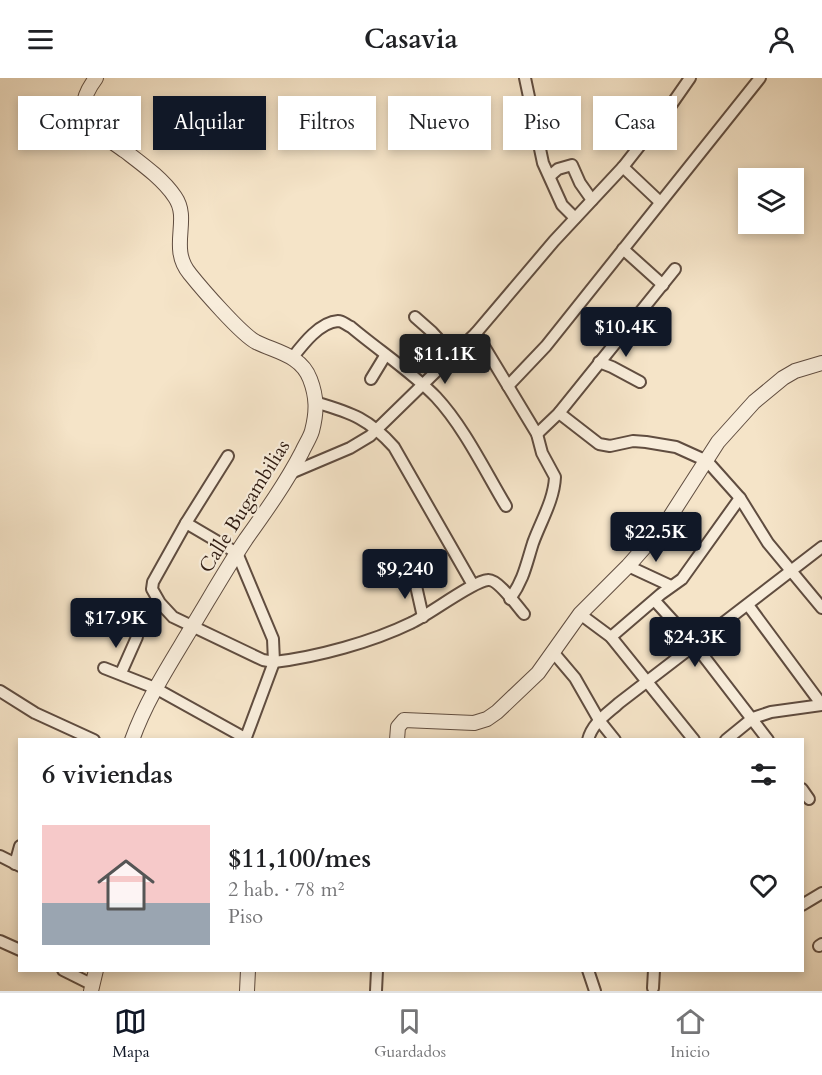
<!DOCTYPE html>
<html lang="es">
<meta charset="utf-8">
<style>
body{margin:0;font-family:Cardo,serif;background:#f2f2f2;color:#202124;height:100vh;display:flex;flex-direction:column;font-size:22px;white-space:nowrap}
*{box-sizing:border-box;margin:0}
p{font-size:20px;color:#757577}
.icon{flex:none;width:33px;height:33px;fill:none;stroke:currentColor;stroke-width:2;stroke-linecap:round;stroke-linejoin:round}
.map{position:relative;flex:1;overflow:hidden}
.panel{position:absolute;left:18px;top:660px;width:786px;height:234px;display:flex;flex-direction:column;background:#fff;border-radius:0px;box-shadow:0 3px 9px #0003}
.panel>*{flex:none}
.guide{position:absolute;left:18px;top:18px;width:786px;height:54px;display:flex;gap:12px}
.buttons{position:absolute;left:738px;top:90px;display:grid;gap:12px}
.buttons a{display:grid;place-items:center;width:66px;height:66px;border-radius:0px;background:#fff;box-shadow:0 3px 9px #0003;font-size:30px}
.price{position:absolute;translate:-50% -51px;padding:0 14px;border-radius:6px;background:#111827;color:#fff;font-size:20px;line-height:39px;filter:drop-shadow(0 2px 3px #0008)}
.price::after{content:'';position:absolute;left:50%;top:36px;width:18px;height:14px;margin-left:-9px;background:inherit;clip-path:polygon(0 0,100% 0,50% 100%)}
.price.active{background:#222;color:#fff}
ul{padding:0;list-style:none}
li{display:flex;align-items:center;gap:18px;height:150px;padding:0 24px}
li+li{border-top:2px solid #e0e0e0}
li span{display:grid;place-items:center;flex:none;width:168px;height:120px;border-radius:0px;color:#555}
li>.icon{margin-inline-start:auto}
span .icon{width:72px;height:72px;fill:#fffc;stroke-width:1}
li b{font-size:26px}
h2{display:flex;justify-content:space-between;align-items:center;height:72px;padding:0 24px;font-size:26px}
.chip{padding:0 21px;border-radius:0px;background:#fff;box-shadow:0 3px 9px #0003;font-size:21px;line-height:54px}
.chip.active{background:#111827;color:#fff}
header{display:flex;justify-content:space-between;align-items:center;height:78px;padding:0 24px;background:#fff;font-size:27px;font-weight:700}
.tab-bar{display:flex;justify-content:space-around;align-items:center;height:84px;border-top:2px solid #e0e0e0;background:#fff;font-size:16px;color:#757577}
.tab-bar a{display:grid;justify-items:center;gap:3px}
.tab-bar .active{color:#111827}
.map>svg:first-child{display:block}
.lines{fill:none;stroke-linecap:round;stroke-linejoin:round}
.minor-casing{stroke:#604d40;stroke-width:14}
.tertiary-casing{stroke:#604d40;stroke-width:16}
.minor{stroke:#f8eddb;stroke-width:10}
.tertiary{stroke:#f8eddb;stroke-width:14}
.labels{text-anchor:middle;stroke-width:4.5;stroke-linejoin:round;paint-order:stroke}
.street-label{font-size:20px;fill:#2f1b12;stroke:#f8eddb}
</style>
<header><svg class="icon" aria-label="menu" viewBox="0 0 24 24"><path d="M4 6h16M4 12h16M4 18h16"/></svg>Casavia<svg class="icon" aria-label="person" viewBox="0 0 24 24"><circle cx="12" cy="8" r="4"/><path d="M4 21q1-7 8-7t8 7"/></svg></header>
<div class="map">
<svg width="822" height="913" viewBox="0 0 822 913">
<rect width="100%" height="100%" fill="#f5e4c8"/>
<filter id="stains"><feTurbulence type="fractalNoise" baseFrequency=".00333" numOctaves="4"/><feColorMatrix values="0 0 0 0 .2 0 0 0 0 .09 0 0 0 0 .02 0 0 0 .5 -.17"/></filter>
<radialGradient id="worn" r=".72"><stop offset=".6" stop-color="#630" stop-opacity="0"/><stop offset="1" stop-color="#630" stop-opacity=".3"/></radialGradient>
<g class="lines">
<!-- minor casing -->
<g class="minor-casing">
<g id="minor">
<path d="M525 0 543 85 562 127 575 140"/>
<path d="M623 89 660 124"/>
<path d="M550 98 558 91 572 87 580 105 592 122"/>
<path d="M623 171 663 207"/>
<path d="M415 239 432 254 453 277"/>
<path d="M476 255 537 356 542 375 555 399C554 422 541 443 533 465 526 487 524 501 510 521"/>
<path d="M293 279C303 266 320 244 338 243 343 243 346 247 351 249 377 271 413 295 436 319 464 349 485 393 506 428"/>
<path d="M599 284 612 289 640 304"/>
<path d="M371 301 385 278"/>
<path d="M508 308 546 268 760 0"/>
<path d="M318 325C352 335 369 341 394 369L473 507"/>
<path d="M559 335 599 366 610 368 633 363 646 364 676 369 707 383 740 420 768 465 822 530"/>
<path d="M537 356 559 335 675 191"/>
<path d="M228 378 186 445 153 504 152 511 160 525 173 539 263 582 274 584C317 579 372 564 411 545 429 537 473 503 488 502 498 501 517 528 524 536"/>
<path d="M291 395 350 370 370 358 453 277 476 255 554 163 623 89 667 33 690 0"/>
<path d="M186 445 237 475 273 561 274 584 245 662"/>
<path d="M628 488 671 508"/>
<path d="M414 499 423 539"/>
<path d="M655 523 695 567 768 662"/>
<path d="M748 527 822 627"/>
<path d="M580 536 611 559 694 662"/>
<path d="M611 559 661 516 682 501 740 420"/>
<path d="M553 574 575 600 599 642 615 662"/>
<path d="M104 590 155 610 245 660"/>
<path d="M121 595 137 559"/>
<path d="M0 613 35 635 94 662"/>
<path d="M588 662C592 645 607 636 619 625L822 469"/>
<path d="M726 662 753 640 771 634 822 627"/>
<path d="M802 711 809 721"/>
<path d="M0 778 20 788"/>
<path d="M15 786 20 768"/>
<path d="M802 827 822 815"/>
<path d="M0 863 20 872"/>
<path d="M819 868 822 866"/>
<path d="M63 892 93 907"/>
<path d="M588 892 595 913"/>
<path d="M653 910 654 892"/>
<path d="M376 913 377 892"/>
</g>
</g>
<!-- tertiary casing -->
<g class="tertiary-casing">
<g id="tertiary">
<path d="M96 0C66 40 96 52 125 73 142 86 163 101 175 119 191 142 168 170 190 196 202 211 241 256 256 264 276 274 301 277 310 301 317 319 317 334 312 353 310 360 305 367 302 374 286 405 266 433 246 461 226 491 208 523 189 554 168 589 146 623 132 662"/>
<path d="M397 662 398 649 404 642 474 645 487 641 497 634 538 595 580 536 628 488 666 445 718 364 754 324 783 300 795 293 822 285"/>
<path d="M91 913 96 892"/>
<path d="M247 913 248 892"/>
</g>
</g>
<!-- minor -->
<use href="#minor" class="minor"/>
<!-- tertiary -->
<use href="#tertiary" class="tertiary"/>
</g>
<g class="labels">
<!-- street labels -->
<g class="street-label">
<text transform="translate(244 428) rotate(-58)" y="7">Calle Bugambilias</text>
</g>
</g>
<rect width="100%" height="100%" filter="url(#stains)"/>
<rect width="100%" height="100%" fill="url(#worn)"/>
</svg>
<div class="buttons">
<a><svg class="icon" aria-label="layers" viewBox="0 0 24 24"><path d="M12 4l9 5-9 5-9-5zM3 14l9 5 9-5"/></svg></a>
</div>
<b class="price" style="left:626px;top:280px">$10.4K</b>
<b class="price active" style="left:445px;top:307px">$11.1K</b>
<b class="price" style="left:656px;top:485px">$22.5K</b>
<b class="price" style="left:405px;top:522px">$9,240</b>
<b class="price" style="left:116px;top:571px">$17.9K</b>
<b class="price" style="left:695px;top:590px">$24.3K</b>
<div class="guide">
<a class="chip">Comprar</a>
<a class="chip active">Alquilar</a>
<a class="chip">Filtros</a>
<a class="chip">Nuevo</a>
<a class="chip">Piso</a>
<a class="chip">Casa</a>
</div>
<section class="panel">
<h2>6 viviendas<svg class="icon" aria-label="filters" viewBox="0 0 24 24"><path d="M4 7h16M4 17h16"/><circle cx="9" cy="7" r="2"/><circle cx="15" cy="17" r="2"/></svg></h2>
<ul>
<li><span style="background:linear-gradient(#f6c9c9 65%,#9aa5b1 0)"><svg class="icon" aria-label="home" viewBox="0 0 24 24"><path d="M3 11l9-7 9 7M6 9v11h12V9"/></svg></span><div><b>$11,100/mes</b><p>2 hab. · 78 m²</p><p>Piso</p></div><svg class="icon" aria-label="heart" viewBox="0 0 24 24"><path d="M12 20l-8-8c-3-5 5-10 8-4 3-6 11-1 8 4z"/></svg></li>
</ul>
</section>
</div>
<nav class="tab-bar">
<a class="active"><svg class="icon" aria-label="map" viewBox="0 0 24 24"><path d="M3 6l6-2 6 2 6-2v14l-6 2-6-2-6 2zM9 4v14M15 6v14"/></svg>Mapa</a>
<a><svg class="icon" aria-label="saved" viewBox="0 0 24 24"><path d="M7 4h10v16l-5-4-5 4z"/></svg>Guardados</a>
<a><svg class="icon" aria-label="home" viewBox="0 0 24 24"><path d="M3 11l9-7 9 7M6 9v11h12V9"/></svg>Inicio</a>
</nav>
